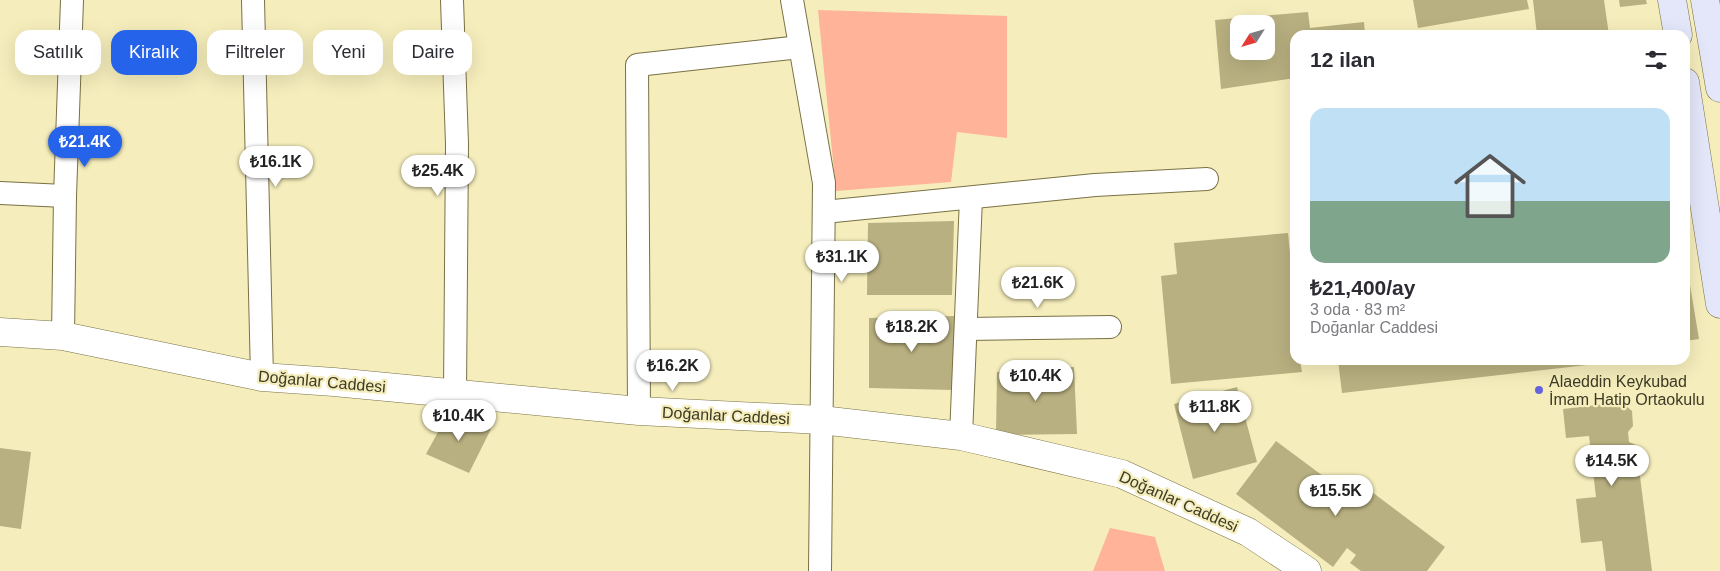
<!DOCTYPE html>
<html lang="tr">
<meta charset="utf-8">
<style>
body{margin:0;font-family:Arial,sans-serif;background:#f7f7f7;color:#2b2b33;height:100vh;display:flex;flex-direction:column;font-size:19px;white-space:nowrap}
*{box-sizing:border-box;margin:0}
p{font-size:16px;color:#7c7c81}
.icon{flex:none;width:28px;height:28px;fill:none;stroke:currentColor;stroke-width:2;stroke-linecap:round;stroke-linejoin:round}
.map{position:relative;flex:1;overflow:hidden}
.details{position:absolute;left:1290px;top:30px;width:400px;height:335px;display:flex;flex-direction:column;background:#fff;border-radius:15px;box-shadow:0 5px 20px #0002}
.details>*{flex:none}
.top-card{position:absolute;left:15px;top:30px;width:475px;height:45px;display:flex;gap:10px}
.needle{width:32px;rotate:233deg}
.fabs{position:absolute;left:1230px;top:15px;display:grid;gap:10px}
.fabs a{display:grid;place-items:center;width:45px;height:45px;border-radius:10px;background:#fff;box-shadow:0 5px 20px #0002;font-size:25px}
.price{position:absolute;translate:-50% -42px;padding:0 11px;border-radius:18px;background:#fff;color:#222;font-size:16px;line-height:32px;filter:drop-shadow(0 1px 2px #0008)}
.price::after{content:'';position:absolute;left:50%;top:30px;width:15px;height:11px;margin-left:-8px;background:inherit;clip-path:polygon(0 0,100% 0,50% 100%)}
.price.active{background:#2563eb;color:#fff}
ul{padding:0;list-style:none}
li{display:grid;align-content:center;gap:10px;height:265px;padding:0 20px}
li+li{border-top:1px solid #e1e1e2}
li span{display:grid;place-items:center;height:155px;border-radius:15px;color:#555}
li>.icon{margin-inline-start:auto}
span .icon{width:90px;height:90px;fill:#fffc;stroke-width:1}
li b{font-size:21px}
h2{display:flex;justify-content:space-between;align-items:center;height:60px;padding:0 20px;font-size:21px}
.chip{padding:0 18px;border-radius:15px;background:#fff;box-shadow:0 5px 20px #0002;font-size:18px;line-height:45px}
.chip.active{background:#2563eb;color:#fff}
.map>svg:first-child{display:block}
.green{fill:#ffb399}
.building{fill:#b8b080;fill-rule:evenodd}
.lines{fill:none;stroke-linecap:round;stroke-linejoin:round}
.minor-casing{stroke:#797144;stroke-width:24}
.tertiary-casing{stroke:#797144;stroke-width:29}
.secondary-casing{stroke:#797144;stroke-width:29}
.minor{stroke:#fff;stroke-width:22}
.tertiary{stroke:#fff;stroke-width:28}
.secondary{stroke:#e4e6fa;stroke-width:28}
.poi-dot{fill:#6564dd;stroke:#f5edbb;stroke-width:2}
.labels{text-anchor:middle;stroke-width:4.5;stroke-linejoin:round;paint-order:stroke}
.street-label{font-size:16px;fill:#3d3a26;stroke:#f5edbb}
.poi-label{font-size:16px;fill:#3d3a26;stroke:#f5edbb;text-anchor:start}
</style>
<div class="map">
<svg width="1720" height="571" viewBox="0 0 1720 571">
<rect width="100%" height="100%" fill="#f5edbb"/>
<!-- green -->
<g class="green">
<path d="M818 10 1007 16V138L957 132 951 182 836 191Z"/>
<path d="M1110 528 1155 537 1165 571H1093Z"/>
</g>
<!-- building -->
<g class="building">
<path d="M1413 0H1527L1529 9 1418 28Z"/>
<path d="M1533 0H1604L1609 35H1537Z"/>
<path d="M1619 0H1646L1647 4 1620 7Z"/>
<path d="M1308 12 1310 28 1364 22 1365 35H1295V78L1221 89 1215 20ZM1239 24H1266V51H1239Z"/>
<path d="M954 221 952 295H867L868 223Z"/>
<path d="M1288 233 1295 303V360H1300L1302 372 1171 384 1161 276 1177 274 1174 243Z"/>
<path d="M1685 255 1699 339 1685 341Z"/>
<path d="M955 316 954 390 869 388V318Z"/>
<path d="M1338 360H1587V365L1342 393Z"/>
<path d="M1074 367 1077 434 996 435 997 372Z"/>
<path d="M1237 387 1257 462 1193 479 1174 404Z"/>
<path d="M1606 404V406L1625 405 1632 411 1633 426 1628 432 1629 442 1636 445 1652 571H1606L1602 541 1581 543 1576 499 1596 497 1589 436 1566 438 1563 409Z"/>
<path d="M449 412 491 429 469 473 426 454Z"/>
<path d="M1276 441 1362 505 1372 492 1445 547 1427 571H1361L1350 563 1356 555 1347 548 1333 567 1236 494Z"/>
<path d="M0 448 31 452 21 529 0 526Z"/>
</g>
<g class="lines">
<!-- minor casing -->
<g class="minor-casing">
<g id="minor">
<path d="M253 0 262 377"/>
<path d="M452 0 457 144 455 393"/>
<path d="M792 0 824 183 820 571"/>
<path d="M0 193 65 196"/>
<path d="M824 212 1095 185 1207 179"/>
<path d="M966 329 1110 327"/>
<path d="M63 336 65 196 72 0"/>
<path d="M639 411 637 65 800 47"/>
<path d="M961 436 971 198"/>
</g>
</g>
<!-- tertiary casing -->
<g class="tertiary-casing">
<path id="tertiary" d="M0 332 63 336 262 377 334 382 639 411 821 420 961 436 1122 474 1248 532 1307 571"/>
</g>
<!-- secondary casing -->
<g class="secondary-casing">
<g id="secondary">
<path d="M1672 0 1678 35"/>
<path d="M1705 0 1720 88"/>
<path d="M1685 82 1720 304"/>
</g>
</g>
<!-- minor -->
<use href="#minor" class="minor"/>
<!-- tertiary -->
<use href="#tertiary" class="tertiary"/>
<!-- secondary -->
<use href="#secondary" class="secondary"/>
</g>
<!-- markers -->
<circle class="poi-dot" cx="1539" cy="390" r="5"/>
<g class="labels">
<!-- street labels -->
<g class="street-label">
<text transform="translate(322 381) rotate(5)" y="6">Doğanlar Caddesi</text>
<text transform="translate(726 415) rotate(3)" y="6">Doğanlar Caddesi</text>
<text transform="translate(1179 501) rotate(24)" y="6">Doğanlar Caddesi</text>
</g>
<!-- poi labels -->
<g class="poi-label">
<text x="1549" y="387">Alaeddin Keykubad<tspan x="1549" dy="18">İmam Hatip Ortaokulu</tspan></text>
</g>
</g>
</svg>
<div class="fabs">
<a><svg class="needle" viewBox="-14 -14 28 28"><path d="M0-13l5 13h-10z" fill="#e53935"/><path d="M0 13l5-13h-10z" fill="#7c7c81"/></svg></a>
</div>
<b class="price active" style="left:85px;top:168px">₺21.4K</b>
<b class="price" style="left:276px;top:188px">₺16.1K</b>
<b class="price" style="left:438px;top:197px">₺25.4K</b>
<b class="price" style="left:842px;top:283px">₺31.1K</b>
<b class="price" style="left:1038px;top:309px">₺21.6K</b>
<b class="price" style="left:912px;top:353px">₺18.2K</b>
<b class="price" style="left:673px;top:392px">₺16.2K</b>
<b class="price" style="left:1036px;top:402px">₺10.4K</b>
<b class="price" style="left:1215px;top:433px">₺11.8K</b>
<b class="price" style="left:459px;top:442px">₺10.4K</b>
<b class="price" style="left:1612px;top:487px">₺14.5K</b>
<b class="price" style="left:1336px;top:517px">₺15.5K</b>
<div class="top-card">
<a class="chip">Satılık</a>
<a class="chip active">Kiralık</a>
<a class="chip">Filtreler</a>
<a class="chip">Yeni</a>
<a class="chip">Daire</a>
</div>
<section class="details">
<h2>12 ilan<svg class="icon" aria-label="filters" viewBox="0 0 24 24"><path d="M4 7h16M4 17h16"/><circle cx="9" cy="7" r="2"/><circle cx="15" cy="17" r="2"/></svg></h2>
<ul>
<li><span style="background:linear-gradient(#bfe0f5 60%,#7fa58c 0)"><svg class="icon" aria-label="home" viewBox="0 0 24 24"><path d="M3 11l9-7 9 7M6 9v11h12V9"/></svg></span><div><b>₺21,400/ay</b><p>3 oda · 83 m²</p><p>Doğanlar Caddesi</p></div></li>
</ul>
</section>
</div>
